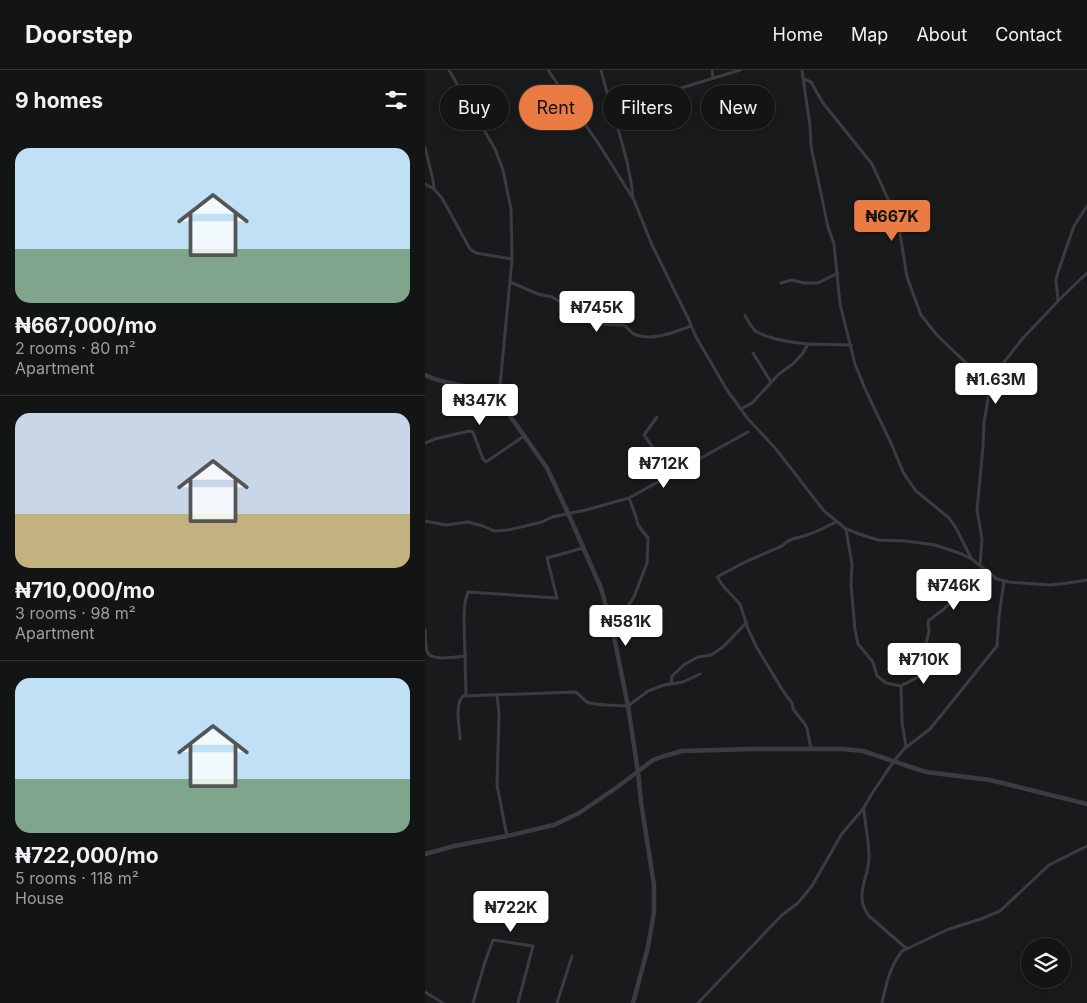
<!DOCTYPE html>
<meta charset="utf-8">
<style>
body{margin:0;font-family:Inter,sans-serif;background:#202122;color:#f1f3f6;height:100vh;display:flex;flex-direction:column;font-size:19px;white-space:nowrap}
*{box-sizing:border-box;margin:0}
p{font-size:16px;color:#9d9ea0}
.icon{flex:none;width:28px;height:28px;fill:none;stroke:currentColor;stroke-width:2;stroke-linecap:round;stroke-linejoin:round}
.map{position:relative;flex:1;overflow:hidden}
.panel{display:flex;flex-direction:column;background:#131414;width:425px}
.panel>*{flex:none}
.hud{position:absolute;left:15px;top:15px;width:475px;height:45px;display:flex;gap:10px}
.fabs{position:absolute;left:596px;top:868px;display:grid;gap:10px}
.fabs a{display:grid;place-items:center;width:50px;height:50px;border-radius:50%;background:#131414;box-shadow:0 2px 8px #0003,0 0 0 1px #323334;font-size:25px}
.price{position:absolute;translate:-50% -42px;padding:0 11px;border-radius:5px;background:#fff;color:#222;font-size:16px;line-height:32px;filter:drop-shadow(0 1px 2px #0008)}
.price::after{content:'';position:absolute;left:50%;top:30px;width:15px;height:11px;margin-left:-8px;background:inherit;clip-path:polygon(0 0,100% 0,50% 100%)}
.price.on{background:#ea7b43;color:#111}
ul{padding:0;list-style:none}
li{display:grid;align-content:center;gap:10px;height:265px;padding:0 15px}
li+li{border-top:1px solid #323334}
li span{display:grid;place-items:center;height:155px;border-radius:15px;color:#555}
li>.icon{margin-inline-start:auto}
span .icon{width:90px;height:90px;fill:#fffc;stroke-width:1}
li b{font-size:21px}
h2{display:flex;justify-content:space-between;align-items:center;height:60px;padding:0 15px;font-size:21px}
.chip{padding:0 18px;border-radius:22px;background:#131414;box-shadow:0 2px 8px #0003,0 0 0 1px #323334;font-size:18px;line-height:45px}
.chip.on{background:#ea7b43;color:#111}
header{display:flex;align-items:center;gap:30px;box-sizing:border-box;height:70px;padding:0 25px;background:#131414;border-bottom:1px solid #323334}
header strong{font-size:24px}
nav{display:flex;gap:28px;margin-inline-start:auto;font-size:18px}
main{display:flex;flex:1;min-height:0}
.map>svg:first-child{display:block}
.lines{fill:none;stroke-linecap:round;stroke-linejoin:round}
.minor{stroke:#3a3d40;stroke-width:3}
.tertiary{stroke:#3a3d40;stroke-width:4.5}
</style>
<header>
<strong>Doorstep</strong>
<nav><a>Home</a><a>Map</a><a>About</a><a>Contact</a></nav>
</header>
<main>
<section class="panel">
<h2>9 homes<svg class="icon" aria-label="filters" viewBox="0 0 24 24"><path d="M4 7h16M4 17h16"/><circle cx="9" cy="7" r="2"/><circle cx="15" cy="17" r="2"/></svg></h2>
<ul>
<li><span style="background:linear-gradient(#bfe0f5 65%,#7fa58c 0)"><svg class="icon" aria-label="home" viewBox="0 0 24 24"><path d="M3 11l9-7 9 7M6 9v11h12V9"/></svg></span><div><b>₦667,000/mo</b><p>2 rooms · 80 m²</p><p>Apartment</p></div></li>
<li><span style="background:linear-gradient(#c9d6e8 65%,#c2b280 0)"><svg class="icon" aria-label="home" viewBox="0 0 24 24"><path d="M3 11l9-7 9 7M6 9v11h12V9"/></svg></span><div><b>₦710,000/mo</b><p>3 rooms · 98 m²</p><p>Apartment</p></div></li>
<li><span style="background:linear-gradient(#bfe0f5 65%,#7fa58c 0)"><svg class="icon" aria-label="home" viewBox="0 0 24 24"><path d="M3 11l9-7 9 7M6 9v11h12V9"/></svg></span><div><b>₦722,000/mo</b><p>5 rooms · 118 m²</p><p>House</p></div></li>
</ul>
</section>
<div class="map">
<svg width="662" height="933" viewBox="0 0 662 933">
<rect width="100%" height="100%" fill="#191a1b"/>
<g class="lines">
<!-- minor -->
<g class="minor">
<path d="M24 0 70 79 78 100 86 139 87 189 75 316 74 327 72 332"/>
<path d="M123 0 175 76 209 130 227 175 263 248 271 267 302 320 323 349 351 379 399 441 421 459 440 466 453 470 481 471 510 475 537 484 548 490 572 509 584 512 625 515 643 513 662 510"/>
<path d="M176 0C186 42 204 84 208 128"/>
<path d="M287 0 288 8"/>
<path d="M377 0 385 56 386 76 403 157 409 174 415 234 430 294 441 321 466 373 479 404 491 421 524 448 531 458 546 488"/>
<path d="M379 9 386 12 398 33 447 94 473 151 482 207 496 245 512 265 565 316"/>
<path d="M188 44 256 18 315 0"/>
<path d="M0 77 8 110 9 119"/>
<path d="M0 114 9 119 17 128 45 179 51 183 87 189"/>
<path d="M85 212 113 224 127 227 137 233 141 240 161 251 173 254 199 255C203 258 207 264 211 265 230 271 249 262 266 256"/>
<path d="M356 213 367 210 379 213H393L413 203"/>
<path d="M633 231 631 209 636 193 649 156 662 136"/>
<path d="M320 245C323 251 326 258 332 262 345 269 368 273 383 274"/>
<path d="M328 283 346 312"/>
<path d="M316 339 327 333 354 304 369 293 378 283 383 274 426 275"/>
<path d="M232 347 219 365 247 404"/>
<path d="M0 373 10 369 44 361 48 362 58 389 61 392 99 366"/>
<path d="M0 451 21 455 43 452 58 456 69 461 83 460 117 452 127 447 161 440 204 428 323 362"/>
<path d="M421 459 427 494 426 514 430 560 433 574 448 592 452 606 461 613 476 616"/>
<path d="M555 495 557 469 552 440 558 377 559 353 565 316 569 305 598 268 636 228 662 203"/>
<path d="M0 560C1 566 0 574 2 581 5 592 31 587 41 586"/>
<path d="M188 562 195 548 209 527 222 493 223 468 213 455 211 447 204 428"/>
<path d="M246 614 247 606 260 594 273 587 286 585 298 577 322 552"/>
<path d="M72 625 74 644 72 715 82 766"/>
<path d="M41 626 39 548 40 532 43 522 132 528 122 488 158 478"/>
<path d="M35 669C35 657 29 635 38 626L150 622C155 624 157 629 162 632 172 636 191 635 203 636L223 621 239 615 258 612 275 604"/>
<path d="M481 677 477 652 476 616 495 606 500 601 499 581 504 562 503 551 519 539 528 530 532 515"/>
<path d="M386 679 382 658 379 653 368 639 367 633 358 621 332 578 323 559 315 534 299 517 292 507 320 492 357 476C364 468 373 468 382 465 392 462 402 456 411 452"/>
<path d="M439 740C440 755 444 771 444 787 444 809 428 825 444 846L482 879"/>
<path d="M0 922 18 933"/>
<path d="M48 933 60 892 68 870 108 876 93 933"/>
<path d="M132 933 147 886"/>
<path d="M273 933 357 845 373 833 387 816 416 765 438 739 448 722 469 691 479 679 505 659 572 576 574 547 579 511"/>
<path d="M457 933C461 915 465 896 477 881L524 859 556 849 575 841 624 795 662 776"/>
</g>
<!-- tertiary -->
<g class="tertiary">
<path d="M0 305C13 312 28 313 42 317 56 322 69 329 80 339L122 398 143 443 176 518 188 562 203 636 213 702 216 732 229 815V842L223 877 208 933"/>
<path d="M0 784 29 776 82 766 129 755 154 743 191 718 228 690 239 686 257 681 327 679H418L438 681 501 702 565 710 662 734"/>
</g>
</g>
</svg>
<div class="fabs">
<a><svg class="icon" aria-label="layers" viewBox="0 0 24 24"><path d="M12 4l9 5-9 5-9-5zM3 14l9 5 9-5"/></svg></a>
</div>
<b class="price on" style="left:467px;top:172px">₦667K</b>
<b class="price" style="left:172px;top:263px">₦745K</b>
<b class="price" style="left:571px;top:335px">₦1.63M</b>
<b class="price" style="left:55px;top:356px">₦347K</b>
<b class="price" style="left:239px;top:419px">₦712K</b>
<b class="price" style="left:529px;top:541px">₦746K</b>
<b class="price" style="left:201px;top:577px">₦581K</b>
<b class="price" style="left:499px;top:615px">₦710K</b>
<b class="price" style="left:86px;top:863px">₦722K</b>
<div class="hud">
<a class="chip">Buy</a>
<a class="chip on">Rent</a>
<a class="chip">Filters</a>
<a class="chip">New</a>
</div>
</div>
</main>
